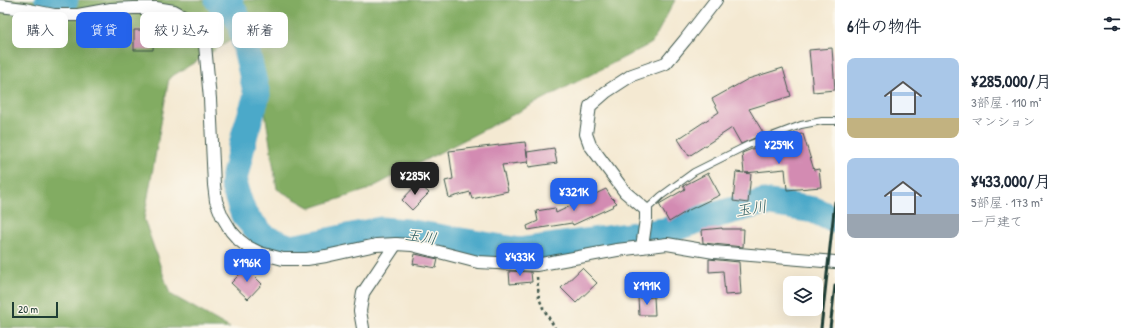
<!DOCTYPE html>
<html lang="ja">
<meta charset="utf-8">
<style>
body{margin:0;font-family:"Patrick Hand","Klee One",sans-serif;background:#f6f6f7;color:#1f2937;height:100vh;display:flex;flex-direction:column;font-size:15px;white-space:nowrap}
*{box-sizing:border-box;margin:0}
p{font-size:13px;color:#747a83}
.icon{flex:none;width:22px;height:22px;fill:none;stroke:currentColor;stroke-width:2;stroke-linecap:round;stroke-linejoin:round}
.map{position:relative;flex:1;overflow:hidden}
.details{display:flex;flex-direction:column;background:#fff;width:300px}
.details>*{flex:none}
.hud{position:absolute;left:12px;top:12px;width:380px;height:36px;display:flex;gap:8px}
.controls{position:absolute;left:783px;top:276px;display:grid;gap:8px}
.controls a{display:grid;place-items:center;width:40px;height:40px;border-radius:8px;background:#fff;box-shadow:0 4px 16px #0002;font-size:20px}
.scale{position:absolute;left:12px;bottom:10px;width:46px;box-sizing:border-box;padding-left:4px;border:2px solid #1f3d34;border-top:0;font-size:11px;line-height:14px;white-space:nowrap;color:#1f3d34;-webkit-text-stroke:3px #fbf7ec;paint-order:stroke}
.price{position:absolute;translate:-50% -34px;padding:0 9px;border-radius:8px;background:#2563eb;color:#fff;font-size:13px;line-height:26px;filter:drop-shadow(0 1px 2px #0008)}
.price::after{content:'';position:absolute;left:50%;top:24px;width:12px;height:9px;margin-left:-6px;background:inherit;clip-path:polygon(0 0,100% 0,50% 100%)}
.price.on{background:#222;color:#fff}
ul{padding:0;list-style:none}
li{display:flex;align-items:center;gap:12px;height:100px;padding:0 12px}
li span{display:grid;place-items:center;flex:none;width:112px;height:80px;border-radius:8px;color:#555}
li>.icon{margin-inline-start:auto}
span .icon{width:48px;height:48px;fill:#fffc;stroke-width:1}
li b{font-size:17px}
h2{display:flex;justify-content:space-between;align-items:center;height:48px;padding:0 12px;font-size:17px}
.pill{padding:0 14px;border-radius:8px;background:#fff;box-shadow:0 4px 16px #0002;font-size:14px;line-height:36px}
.pill.on{background:#2563eb;color:#fff}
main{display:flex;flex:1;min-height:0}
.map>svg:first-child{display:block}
.forest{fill:#82ac62;stroke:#50744b}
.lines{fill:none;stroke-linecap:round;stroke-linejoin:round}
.river{stroke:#4ba9c9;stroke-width:27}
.building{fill:#d38bb2}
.service-casing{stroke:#3f574c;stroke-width:8}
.minor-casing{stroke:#3f574c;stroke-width:14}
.path{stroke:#3f574c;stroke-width:2.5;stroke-dasharray:3 3;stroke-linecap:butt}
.service{stroke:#fff;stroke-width:6}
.minor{stroke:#fff;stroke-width:12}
.rail{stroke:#1f3d34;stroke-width:3}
.labels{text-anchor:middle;stroke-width:3;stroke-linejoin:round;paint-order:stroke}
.water-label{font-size:16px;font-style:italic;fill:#2c5d61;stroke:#fbf7ec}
</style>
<main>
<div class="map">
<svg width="835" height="328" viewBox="0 0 835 328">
<rect width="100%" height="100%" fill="#fbf7ec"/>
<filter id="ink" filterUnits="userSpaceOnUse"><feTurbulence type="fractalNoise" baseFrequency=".025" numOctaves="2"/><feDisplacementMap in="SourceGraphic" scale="8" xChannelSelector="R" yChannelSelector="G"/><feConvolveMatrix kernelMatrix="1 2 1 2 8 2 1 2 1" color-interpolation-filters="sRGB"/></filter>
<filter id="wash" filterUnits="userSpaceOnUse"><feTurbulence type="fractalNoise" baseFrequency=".012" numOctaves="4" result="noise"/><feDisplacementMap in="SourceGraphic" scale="16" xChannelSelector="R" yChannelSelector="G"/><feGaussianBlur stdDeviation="0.9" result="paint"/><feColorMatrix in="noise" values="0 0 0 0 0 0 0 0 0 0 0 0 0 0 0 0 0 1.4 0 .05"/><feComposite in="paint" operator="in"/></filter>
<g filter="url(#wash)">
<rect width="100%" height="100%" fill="#f4e9d2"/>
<!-- forest -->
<path class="forest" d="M0 0H675L652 43 367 190 311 208 277 189 259 73 246 31 169 78 144 219 170 294 230 328H0Z"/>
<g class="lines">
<!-- river -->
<g class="river">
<path d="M48 0 54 1 65 0"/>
<path d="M218 0 230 4 240 23 257 95 245 133 233 184 244 215 265 238 291 248 324 242 381 230 407 232 520 251 666 231 704 218 764 202 814 210 835 220"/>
</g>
</g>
<g id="blocks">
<!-- building -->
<g class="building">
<path d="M134 30H154L153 50H134Z"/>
<path d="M832 48 835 90 813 92 809 50Z"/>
<path d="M783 68 791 96 749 109 764 134 741 144 732 128 689 156 678 139 719 112 712 99 748 79Z"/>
<path d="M803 134 814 170 819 169 821 187 787 190 785 169 745 173 751 174 748 203 733 201 736 172 744 173 742 153 785 136Z"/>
<path d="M525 142 528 162 502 165 508 191 472 199 470 192 449 198 445 181 453 179 449 151Z"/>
<path d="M554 148 557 163 529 167 527 152Z"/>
<path d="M708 173 720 195 689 210 669 222 659 204 685 189 683 186Z"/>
<path d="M418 183 429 193 412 210 402 200Z"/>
<path d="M606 189 611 197 617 203 613 205 614 206 573 225 572 223 528 230 527 226 538 221 536 211 555 208 556 213Z"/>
<path d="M722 228V229H744L743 247 703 243 702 230Z"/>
<path d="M415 254 438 259 436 268 413 264Z"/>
<path d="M709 259 739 262 741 294 725 295 723 271 709 272Z"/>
<path d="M246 268 262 284 248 299 231 283Z"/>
<path d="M582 268 597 283 576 303 561 288Z"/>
<path d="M509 271 531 272 532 282 510 284Z"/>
<path d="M654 297 655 315H639L638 298Z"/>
</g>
</g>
</g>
<g filter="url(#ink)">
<use href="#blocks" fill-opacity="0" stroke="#3f574c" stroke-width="1"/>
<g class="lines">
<!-- service casing -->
<g class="service-casing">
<path id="service" d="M646 210 661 196 694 172 748 145 801 125 822 121H835"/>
</g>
<!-- minor casing -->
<g class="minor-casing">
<g id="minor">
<path d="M0 6 24 9 54 15H78L111 9 134 8H156L174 11 196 23 205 45 210 99 214 185 216 201 222 216 231 231 239 240 248 247 260 253 283 259H307L326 256 376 245 396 244 412 245 478 262 536 265 617 250 667 244 714 252 835 262"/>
<path d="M642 247 646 219V210L625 192 590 145 586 134 590 106 606 92 632 75 666 63 685 40 716 0"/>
<path d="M363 328 360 311 363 293 396 244"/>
</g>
</g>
<!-- path -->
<path class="path" d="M537 277 539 298 543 308 555 328"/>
<!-- service -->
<use href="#service" class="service"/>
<!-- minor -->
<use href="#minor" class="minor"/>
<!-- rail -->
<g class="rail">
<path d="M821 328 835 202"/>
<path d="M830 328 835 286"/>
</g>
</g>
</g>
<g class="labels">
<!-- water labels -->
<g class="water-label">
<text transform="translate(751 208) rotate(-9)" y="6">玉川</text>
<text transform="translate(421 236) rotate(9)" y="6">玉川</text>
</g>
</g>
</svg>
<div class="controls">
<a><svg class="icon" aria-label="layers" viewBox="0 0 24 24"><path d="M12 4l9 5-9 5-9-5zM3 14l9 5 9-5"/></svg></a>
</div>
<div class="scale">20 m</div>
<b class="price" style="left:779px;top:165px">¥259K</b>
<b class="price on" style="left:415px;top:196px">¥285K</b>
<b class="price" style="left:574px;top:212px">¥321K</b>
<b class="price" style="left:520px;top:277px">¥433K</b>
<b class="price" style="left:247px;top:283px">¥196K</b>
<b class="price" style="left:647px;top:306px">¥191K</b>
<div class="hud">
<a class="pill">購入</a>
<a class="pill on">賃貸</a>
<a class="pill">絞り込み</a>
<a class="pill">新着</a>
</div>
</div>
<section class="details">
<h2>6件の物件<svg class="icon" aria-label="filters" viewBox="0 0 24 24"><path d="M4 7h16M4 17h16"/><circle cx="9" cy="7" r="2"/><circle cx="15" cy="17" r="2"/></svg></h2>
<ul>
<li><span style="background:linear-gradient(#a9c7e8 75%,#c2b280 0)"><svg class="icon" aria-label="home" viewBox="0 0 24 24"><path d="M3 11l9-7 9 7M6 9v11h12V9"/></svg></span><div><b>¥285,000/月</b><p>3部屋 · 110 m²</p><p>マンション</p></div></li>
<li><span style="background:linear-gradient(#a9c7e8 70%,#9aa5b1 0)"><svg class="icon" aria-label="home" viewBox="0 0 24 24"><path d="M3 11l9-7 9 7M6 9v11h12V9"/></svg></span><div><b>¥433,000/月</b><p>5部屋 · 173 m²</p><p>一戸建て</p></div></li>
</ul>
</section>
</main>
